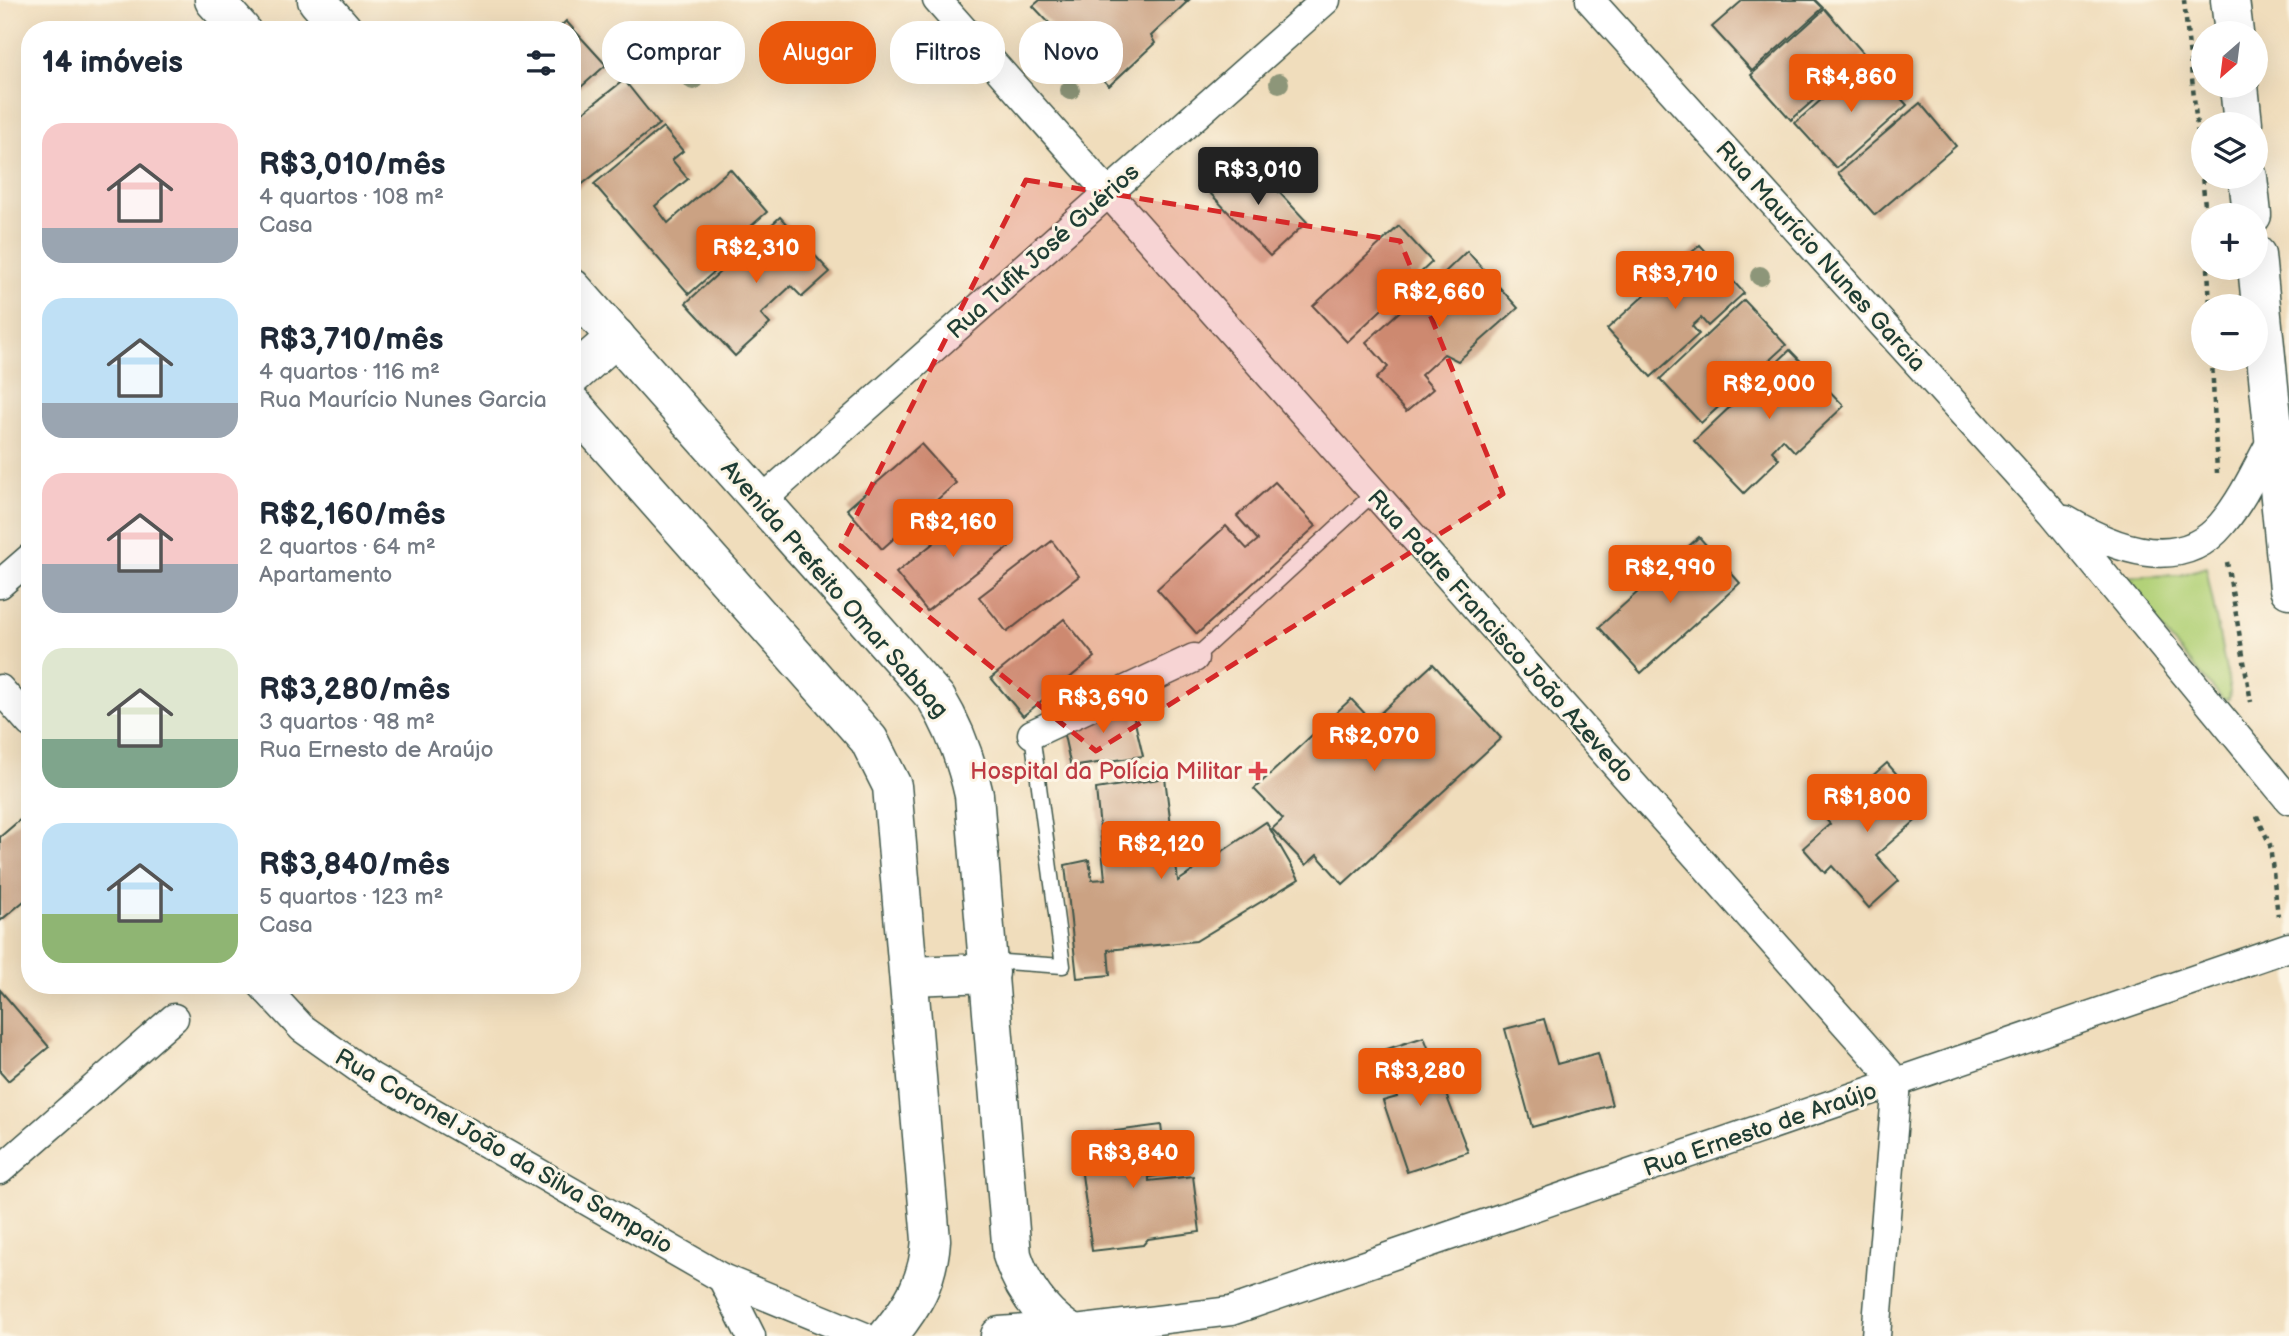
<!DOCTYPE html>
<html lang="pt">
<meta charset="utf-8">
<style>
body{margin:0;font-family:"Balsamiq Sans",sans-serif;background:#f2f2f3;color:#1f2937;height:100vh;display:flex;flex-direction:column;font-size:26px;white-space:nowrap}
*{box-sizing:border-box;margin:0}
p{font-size:23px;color:#747a83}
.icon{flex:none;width:38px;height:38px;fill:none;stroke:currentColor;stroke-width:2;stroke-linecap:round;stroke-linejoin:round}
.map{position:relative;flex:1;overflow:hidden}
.panel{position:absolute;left:21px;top:21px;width:560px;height:973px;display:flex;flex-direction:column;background:#fff;border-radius:28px;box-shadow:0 7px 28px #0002}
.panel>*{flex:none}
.hud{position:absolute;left:602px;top:21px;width:665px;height:63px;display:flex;gap:14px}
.needle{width:46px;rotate:208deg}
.tools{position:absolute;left:2191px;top:21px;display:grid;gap:14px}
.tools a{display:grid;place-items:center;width:77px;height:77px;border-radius:50%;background:#fff;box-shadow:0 7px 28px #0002;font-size:35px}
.price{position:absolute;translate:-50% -60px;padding:0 16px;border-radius:7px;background:#ea580c;color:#fff;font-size:23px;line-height:46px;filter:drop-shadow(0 2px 4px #0008)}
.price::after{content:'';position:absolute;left:50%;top:42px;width:21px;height:16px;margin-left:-10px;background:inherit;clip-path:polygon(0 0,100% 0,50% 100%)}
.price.selected{background:#222;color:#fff}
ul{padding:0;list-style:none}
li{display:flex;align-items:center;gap:21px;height:175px;padding:0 21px}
li span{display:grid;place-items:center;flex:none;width:196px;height:140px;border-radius:21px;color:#555}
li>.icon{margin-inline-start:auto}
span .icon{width:84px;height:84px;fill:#fffc;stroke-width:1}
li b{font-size:30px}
h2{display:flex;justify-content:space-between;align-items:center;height:84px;padding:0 21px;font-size:30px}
.chip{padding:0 24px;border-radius:28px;background:#fff;box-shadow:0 7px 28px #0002;font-size:24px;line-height:63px}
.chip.selected{background:#ea580c;color:#fff}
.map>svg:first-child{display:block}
.green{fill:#b2d178;stroke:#688756;stroke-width:2}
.building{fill:#cba283}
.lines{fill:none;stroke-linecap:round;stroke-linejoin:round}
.service-casing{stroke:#3e5548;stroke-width:17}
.minor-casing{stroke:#3e5548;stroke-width:31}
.primary-casing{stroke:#3e5548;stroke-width:41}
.trunk-casing{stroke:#3e5548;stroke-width:41}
.path{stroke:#3e5548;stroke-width:4.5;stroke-dasharray:5 5;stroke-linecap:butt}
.service{stroke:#fff;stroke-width:14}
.minor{stroke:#fff;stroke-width:28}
.primary{stroke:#fff;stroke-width:38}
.trunk{stroke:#fff;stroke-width:38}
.tree{fill:#8d9679}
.marked{fill:#d62828;fill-opacity:0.2;stroke:#d62828;stroke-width:5;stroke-dasharray:14 9;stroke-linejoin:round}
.health-dot{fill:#e0444e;stroke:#fcf5e5;stroke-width:2.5}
.labels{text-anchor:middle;stroke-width:6;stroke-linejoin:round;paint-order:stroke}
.street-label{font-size:24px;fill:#1f3d34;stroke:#fcf5e5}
.health-label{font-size:24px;fill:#be3a42;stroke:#fcf5e5;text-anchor:end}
</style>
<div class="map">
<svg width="2289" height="1336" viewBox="0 0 2289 1336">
<rect width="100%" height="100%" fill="#fcf5e5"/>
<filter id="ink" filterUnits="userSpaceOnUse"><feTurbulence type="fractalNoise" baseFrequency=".0143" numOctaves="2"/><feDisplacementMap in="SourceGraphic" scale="14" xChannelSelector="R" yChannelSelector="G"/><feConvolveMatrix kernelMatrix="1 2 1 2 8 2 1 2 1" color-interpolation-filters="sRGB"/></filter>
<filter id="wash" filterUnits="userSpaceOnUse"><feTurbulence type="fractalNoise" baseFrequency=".00686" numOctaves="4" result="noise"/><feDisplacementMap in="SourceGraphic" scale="28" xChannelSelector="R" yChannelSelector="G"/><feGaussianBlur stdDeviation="1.57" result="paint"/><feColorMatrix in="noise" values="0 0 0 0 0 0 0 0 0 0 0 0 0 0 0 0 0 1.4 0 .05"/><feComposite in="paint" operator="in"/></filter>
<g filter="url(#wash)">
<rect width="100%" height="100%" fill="#f0ddbc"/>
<!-- green -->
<path class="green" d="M2206 567 2230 691 2229 699 2223 700 2116 577 2181 575Z"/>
<g id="blocks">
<!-- building -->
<g class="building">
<path d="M1040 0H1189L1151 36 1155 43 1109 86 1033 6Z"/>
<path d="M1743 0H1815L1823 8 1752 71 1712 27Z"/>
<path d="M1825 9 1865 55 1791 120 1751 75Z"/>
<path d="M566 21 606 65 572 95V30H557Z"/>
<path d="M1866 60 1907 105 1836 168 1795 123Z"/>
<path d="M624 80 659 124 576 189 572 184V121Z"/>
<path d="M1920 103 1956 146 1875 215 1838 173Z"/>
<path d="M663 127 683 151 672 160 688 179 655 206 668 223 730 169 767 212 708 264 715 271 689 294 594 184Z"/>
<path d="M1247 158 1307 222 1270 256 1210 193Z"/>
<path d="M780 217 830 272 802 297 791 286 761 314 770 324 735 356 686 303Z"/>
<path d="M1399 226 1432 262 1347 342 1313 306Z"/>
<path d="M1700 245 1744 293 1708 326 1701 318 1692 326 1699 334 1651 377 1607 329Z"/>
<path d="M1467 251 1518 308 1458 361 1444 354 1421 375 1433 389 1406 412 1376 379 1388 367 1366 342 1420 293 1433 300 1451 283 1443 274Z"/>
<path d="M1744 300 1786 345 1701 423 1660 379Z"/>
<path d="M1790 350 1844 406 1795 452 1783 439 1772 451 1779 459 1744 493 1694 441Z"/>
<path d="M921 444 956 483 882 549 847 509Z"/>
<path d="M1275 482 1316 526 1197 634 1157 589 1226 526 1247 549 1258 540 1237 516Z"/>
<path d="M979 507 1010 546 927 611 896 573Z"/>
<path d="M1699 537 1740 583 1641 673 1599 627Z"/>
<path d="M1052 541 1079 576 1007 632 979 597Z"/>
<path d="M1064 619 1095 657 1023 716 991 678Z"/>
<path d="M1433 664 1501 738 1343 884 1317 855 1306 865 1272 829 1283 819 1254 789 1351 699 1372 721Z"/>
<path d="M1128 693 1143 756 1071 767 1062 726Z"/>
<path d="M1887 763 1928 810 1876 855 1899 881 1869 908 1832 866 1825 873 1803 848 1830 824 1825 818Z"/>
<path d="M1165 778 1178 881 1266 822 1299 879 1196 941 1108 950 1110 975 1077 978 1065 865 1089 860 1092 880 1105 879 1096 789Z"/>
<path d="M28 813 30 896 0 921V837Z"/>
<path d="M0 990 49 1047 8 1081 0 1072Z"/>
<path d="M1544 1019 1557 1064 1598 1053 1612 1105 1532 1127 1505 1029Z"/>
<path d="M1424 1037 1468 1152 1407 1172 1383 1101 1397 1097 1381 1051Z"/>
<path d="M1161 1125 1167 1175 1149 1177V1181L1193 1176 1200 1232 1148 1239 1143 1245 1092 1251 1077 1136Z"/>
</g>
</g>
</g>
<g filter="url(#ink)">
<use href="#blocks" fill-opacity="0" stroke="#3e5548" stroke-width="2"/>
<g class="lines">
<!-- service casing -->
<g class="service-casing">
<g id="service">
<path d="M1194 658 1374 493"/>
<path d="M990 961 1063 966 1032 734"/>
</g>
</g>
<!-- minor casing -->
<g class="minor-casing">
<g id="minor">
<path d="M937 0 1897 1082 1876 1336"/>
<path d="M1590 0 2052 512 2289 800"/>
<path d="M761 501 1326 0"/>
<path d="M2066 520C2113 548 2180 575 2222 524 2244 498 2258 465 2274 436"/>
<path d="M0 584 30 558"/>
<path d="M0 689 30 723"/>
<path d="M1032 734 1194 658"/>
<path d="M262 985 302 1028 371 1077 722 1278 863 1336"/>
<path d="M0 1170 174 1018"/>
<path d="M722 1278 751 1336"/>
<path d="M1067 1331 1231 1311 2289 947"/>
</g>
</g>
<!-- primary casing -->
<g class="primary-casing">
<g id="primary">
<path d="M214 0 241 30"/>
<path d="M317 0 343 30"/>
<path d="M572 288 936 698C955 729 966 759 974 795L1012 1255C1023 1289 1043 1317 1075 1336"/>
<path d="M572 376 616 337"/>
<path d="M572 404 869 740 892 786 931 1240C928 1281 914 1304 888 1336"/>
<path d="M910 976 990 973"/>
<path d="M1000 1336 1067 1331"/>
</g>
</g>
<!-- trunk casing -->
<g class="trunk-casing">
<g id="trunk">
<path d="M2230 0 2234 33"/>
<path d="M2239 86 2243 124"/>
<path d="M2248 177 2252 215"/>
<path d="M2256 255 2289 589"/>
</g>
</g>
<!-- path -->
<g class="path">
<path d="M2184 0 2206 215"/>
<path d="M2208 268 2210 306"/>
<path d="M2212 359 2217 473"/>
<path d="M2227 562 2251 702"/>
<path d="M2257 816 2270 845 2278 916"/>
</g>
<!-- service -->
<use href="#service" class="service"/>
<!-- minor -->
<use href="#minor" class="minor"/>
<!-- primary -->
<use href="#primary" class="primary"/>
<!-- trunk -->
<use href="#trunk" class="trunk"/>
</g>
<!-- trees -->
<g class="tree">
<circle cx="956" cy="43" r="10"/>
<circle cx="693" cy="80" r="10"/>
<circle cx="1279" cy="83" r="10"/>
<circle cx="1070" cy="90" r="10"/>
<circle cx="1760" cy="276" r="10"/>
</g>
</g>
<!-- marked area -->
<path class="marked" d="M1026 180 1400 241 1503 494 1096 751 841 546Z"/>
<!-- markers -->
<path class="health-dot" d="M1254.5 760.5h7v7h7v7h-7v7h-7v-7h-7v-7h7z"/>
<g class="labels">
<!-- street labels -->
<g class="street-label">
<text transform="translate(1043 251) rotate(-42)" y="8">Rua Tufik José Guérios</text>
<text transform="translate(1821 256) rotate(48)" y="8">Rua Maurício Nunes Garcia</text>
<text transform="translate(835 589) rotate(49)" y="8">Avenida Prefeito Omar Sabbag</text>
<text transform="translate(1501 636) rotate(48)" y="8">Rua Padre Francisco João Azevedo</text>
<text transform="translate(1760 1129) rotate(-19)" y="8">Rua Ernesto de Araújo</text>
<text transform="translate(504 1151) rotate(30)" y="8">Rua Coronel João da Silva Sampaio</text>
</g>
<!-- health labels -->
<g class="health-label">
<text x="1242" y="779">Hospital da Polícia Militar</text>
</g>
</g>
</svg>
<div class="tools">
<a><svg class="needle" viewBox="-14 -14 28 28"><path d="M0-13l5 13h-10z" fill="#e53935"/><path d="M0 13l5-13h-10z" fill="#747a83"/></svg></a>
<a><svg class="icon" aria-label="layers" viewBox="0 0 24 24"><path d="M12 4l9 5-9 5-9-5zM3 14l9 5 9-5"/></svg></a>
<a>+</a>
<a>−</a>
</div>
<b class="price" style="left:1851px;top:114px">R$4,860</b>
<b class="price selected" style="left:1258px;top:207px">R$3,010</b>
<b class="price" style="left:756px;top:285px">R$2,310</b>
<b class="price" style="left:1675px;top:311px">R$3,710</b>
<b class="price" style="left:1439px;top:329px">R$2,660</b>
<b class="price" style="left:1769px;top:421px">R$2,000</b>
<b class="price" style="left:953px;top:559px">R$2,160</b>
<b class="price" style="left:1670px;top:605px">R$2,990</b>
<b class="price" style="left:1103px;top:735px">R$3,690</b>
<b class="price" style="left:1374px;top:773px">R$2,070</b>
<b class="price" style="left:1867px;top:834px">R$1,800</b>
<b class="price" style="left:1161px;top:881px">R$2,120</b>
<b class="price" style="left:1420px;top:1108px">R$3,280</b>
<b class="price" style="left:1133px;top:1190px">R$3,840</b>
<div class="hud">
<a class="chip">Comprar</a>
<a class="chip selected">Alugar</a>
<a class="chip">Filtros</a>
<a class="chip">Novo</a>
</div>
<section class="panel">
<h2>14 imóveis<svg class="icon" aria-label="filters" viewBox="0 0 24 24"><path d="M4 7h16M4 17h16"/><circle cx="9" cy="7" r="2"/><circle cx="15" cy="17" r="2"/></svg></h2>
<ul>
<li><span style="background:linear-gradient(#f6c9c9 75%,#9aa5b1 0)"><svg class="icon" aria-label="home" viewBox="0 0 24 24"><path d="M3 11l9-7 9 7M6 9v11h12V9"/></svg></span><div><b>R$3,010/mês</b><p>4 quartos · 108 m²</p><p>Casa</p></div></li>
<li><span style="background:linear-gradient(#bfe0f5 75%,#9aa5b1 0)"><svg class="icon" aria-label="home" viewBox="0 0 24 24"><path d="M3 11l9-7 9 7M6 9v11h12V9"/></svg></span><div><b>R$3,710/mês</b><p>4 quartos · 116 m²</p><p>Rua Maurício Nunes Garcia</p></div></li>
<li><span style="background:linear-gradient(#f6c9c9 65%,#9aa5b1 0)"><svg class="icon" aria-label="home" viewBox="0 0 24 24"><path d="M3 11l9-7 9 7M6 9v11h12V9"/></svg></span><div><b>R$2,160/mês</b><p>2 quartos · 64 m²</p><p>Apartamento</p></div></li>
<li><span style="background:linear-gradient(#dfe7d0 65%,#7fa58c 0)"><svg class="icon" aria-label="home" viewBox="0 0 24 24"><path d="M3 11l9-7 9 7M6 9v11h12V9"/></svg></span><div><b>R$3,280/mês</b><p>3 quartos · 98 m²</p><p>Rua Ernesto de Araújo</p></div></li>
<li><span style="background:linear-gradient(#bfe0f5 65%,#8fb573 0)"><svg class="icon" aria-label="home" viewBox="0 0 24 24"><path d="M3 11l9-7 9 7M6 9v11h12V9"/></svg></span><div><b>R$3,840/mês</b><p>5 quartos · 123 m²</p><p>Casa</p></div></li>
</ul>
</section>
</div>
